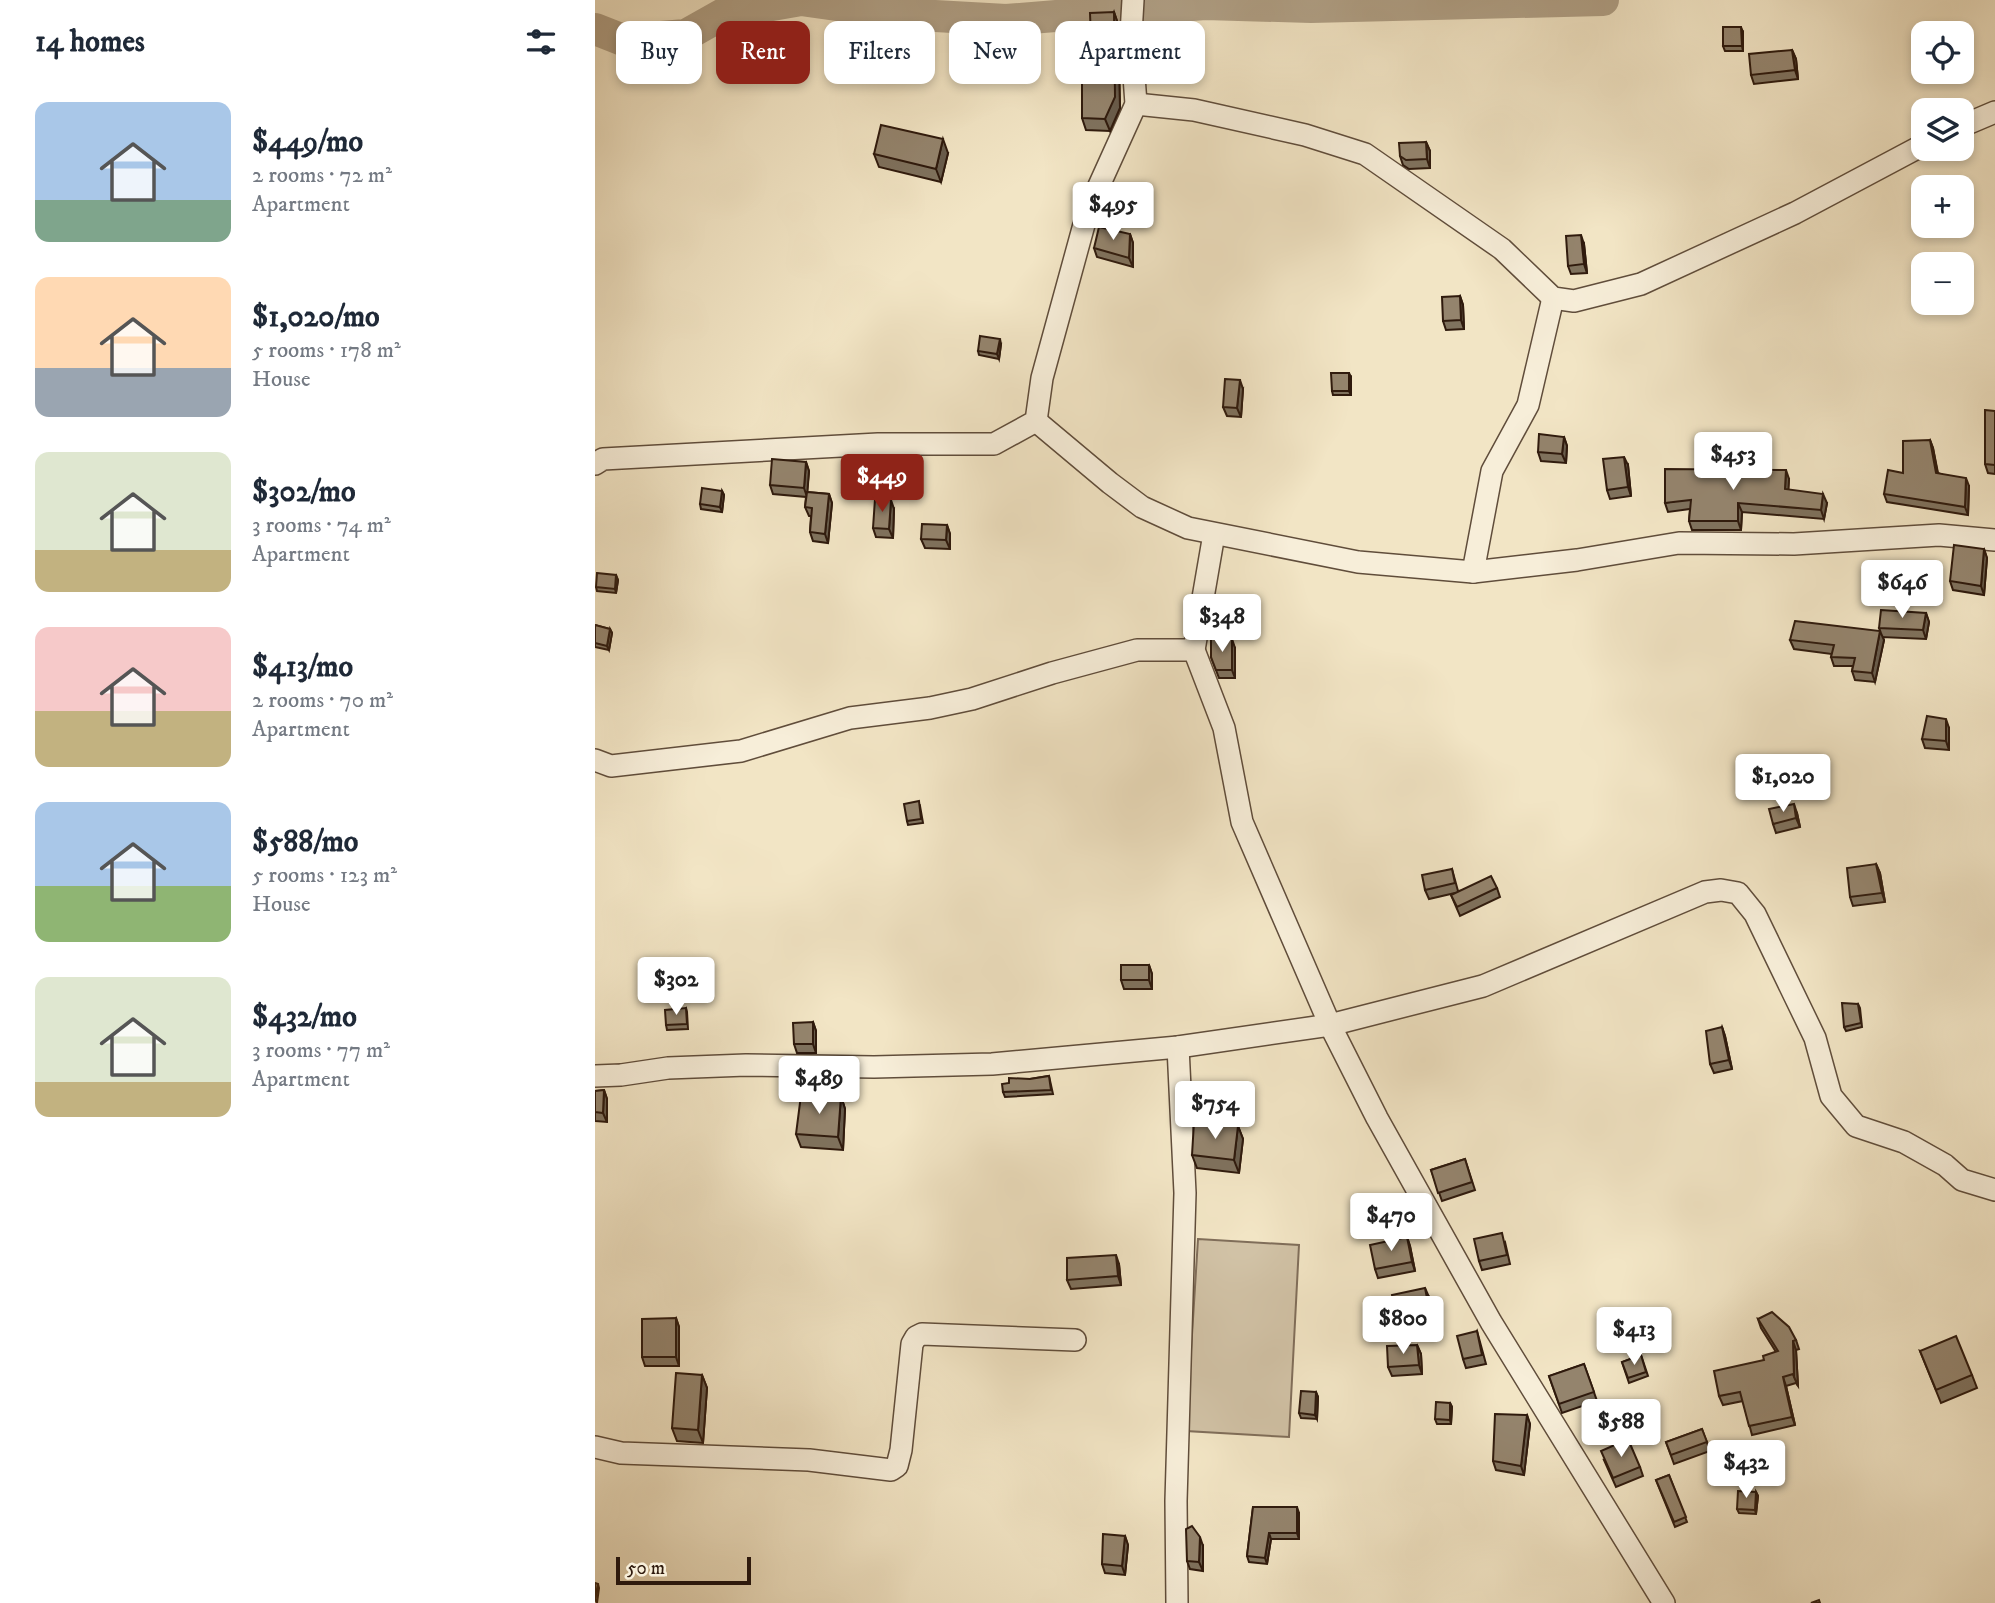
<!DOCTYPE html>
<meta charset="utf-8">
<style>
body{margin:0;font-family:"IM FELL DW Pica",serif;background:#f6f6f7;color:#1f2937;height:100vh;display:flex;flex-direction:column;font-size:26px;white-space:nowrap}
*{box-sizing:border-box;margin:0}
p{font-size:23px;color:#747a83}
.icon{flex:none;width:38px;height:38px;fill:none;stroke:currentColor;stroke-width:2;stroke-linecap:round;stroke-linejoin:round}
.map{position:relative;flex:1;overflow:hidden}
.sheet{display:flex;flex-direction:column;background:#fff;width:595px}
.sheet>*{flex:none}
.guide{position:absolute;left:21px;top:21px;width:665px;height:63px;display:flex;gap:14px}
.fabs{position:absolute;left:1316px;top:21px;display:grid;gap:14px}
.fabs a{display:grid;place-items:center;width:63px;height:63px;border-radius:14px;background:#fff;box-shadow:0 4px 10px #0003;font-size:35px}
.scale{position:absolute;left:21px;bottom:18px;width:135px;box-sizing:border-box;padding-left:7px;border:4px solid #2f1a0d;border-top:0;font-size:19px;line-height:24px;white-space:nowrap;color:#2f1a0d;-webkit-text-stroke:5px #f7eed9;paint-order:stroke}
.price{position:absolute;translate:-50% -60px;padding:0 16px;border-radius:7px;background:#fff;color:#222;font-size:23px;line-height:46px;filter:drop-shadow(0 2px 4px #0008)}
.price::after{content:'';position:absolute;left:50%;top:42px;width:21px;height:16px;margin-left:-10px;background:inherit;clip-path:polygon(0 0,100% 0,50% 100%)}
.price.selected{background:#8f2418;color:#fff}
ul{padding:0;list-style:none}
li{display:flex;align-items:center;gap:21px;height:175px;padding:0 35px}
li span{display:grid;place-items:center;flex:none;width:196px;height:140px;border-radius:14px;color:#555}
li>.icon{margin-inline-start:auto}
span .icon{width:84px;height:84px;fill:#fffc;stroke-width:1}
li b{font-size:30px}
h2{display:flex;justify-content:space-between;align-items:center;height:84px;padding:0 35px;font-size:30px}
.chip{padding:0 24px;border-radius:14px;background:#fff;box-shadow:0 4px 10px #0003;font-size:24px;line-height:63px}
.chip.selected{background:#8f2418;color:#fff}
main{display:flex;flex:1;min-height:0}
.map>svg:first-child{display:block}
.green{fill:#d1c2a6;stroke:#806e5a;stroke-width:2}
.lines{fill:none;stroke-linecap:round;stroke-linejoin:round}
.river{stroke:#b0a086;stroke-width:32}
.minor-casing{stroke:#604d3b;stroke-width:24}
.minor{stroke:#f7eed9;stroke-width:21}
.wall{fill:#7f725e;stroke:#2f1a0d;stroke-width:2}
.shaded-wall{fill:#685c4c;stroke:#2f1a0d;stroke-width:2}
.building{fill:#94846d;stroke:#2f1a0d;stroke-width:2}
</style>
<main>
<section class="sheet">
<h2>14 homes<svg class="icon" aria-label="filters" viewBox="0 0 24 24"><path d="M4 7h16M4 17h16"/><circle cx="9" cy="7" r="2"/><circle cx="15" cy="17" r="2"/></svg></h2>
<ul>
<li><span style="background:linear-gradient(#a9c7e8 70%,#7fa58c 0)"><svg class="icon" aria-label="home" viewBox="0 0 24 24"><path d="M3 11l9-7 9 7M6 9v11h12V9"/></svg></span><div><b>$449/mo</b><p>2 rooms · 72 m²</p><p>Apartment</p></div></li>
<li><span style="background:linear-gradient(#ffd9b3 65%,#9aa5b1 0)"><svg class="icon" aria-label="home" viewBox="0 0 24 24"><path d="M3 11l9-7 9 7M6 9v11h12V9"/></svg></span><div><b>$1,020/mo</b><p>5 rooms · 178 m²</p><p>House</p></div></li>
<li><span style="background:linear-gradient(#dfe7d0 70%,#c2b280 0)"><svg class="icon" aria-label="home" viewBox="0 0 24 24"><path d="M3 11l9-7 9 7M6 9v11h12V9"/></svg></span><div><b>$302/mo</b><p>3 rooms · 74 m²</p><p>Apartment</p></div></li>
<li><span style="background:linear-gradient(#f6c9c9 60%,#c2b280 0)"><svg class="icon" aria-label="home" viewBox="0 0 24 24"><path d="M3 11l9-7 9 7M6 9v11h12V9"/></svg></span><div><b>$413/mo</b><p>2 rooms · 70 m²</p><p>Apartment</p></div></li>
<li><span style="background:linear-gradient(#a9c7e8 60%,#8fb573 0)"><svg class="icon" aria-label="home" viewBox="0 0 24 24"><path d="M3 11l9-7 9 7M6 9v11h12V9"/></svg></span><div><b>$588/mo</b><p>5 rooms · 123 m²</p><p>House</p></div></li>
<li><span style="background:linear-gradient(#dfe7d0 75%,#c2b280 0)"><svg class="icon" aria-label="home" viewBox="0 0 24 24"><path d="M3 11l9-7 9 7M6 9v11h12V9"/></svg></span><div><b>$432/mo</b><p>3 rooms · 77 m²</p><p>Apartment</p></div></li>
</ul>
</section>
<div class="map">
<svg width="1400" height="1603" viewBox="0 0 1400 1603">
<rect width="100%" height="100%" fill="#f2e5c5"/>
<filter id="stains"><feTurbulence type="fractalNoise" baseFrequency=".00286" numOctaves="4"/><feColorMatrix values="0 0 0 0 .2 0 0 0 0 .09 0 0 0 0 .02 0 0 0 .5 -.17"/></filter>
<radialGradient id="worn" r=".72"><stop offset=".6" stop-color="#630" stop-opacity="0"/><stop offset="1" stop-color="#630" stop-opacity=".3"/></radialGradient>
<!-- green -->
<path class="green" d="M603 1239 704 1245 694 1437 591 1431Z"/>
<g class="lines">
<!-- river -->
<path class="river" d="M0 29 28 40 91 35 130 13 206 0 305 14 411 20 610 4 716 7 1008 0"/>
<!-- minor casing -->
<g class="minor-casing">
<g id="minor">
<path d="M541 104 599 110 710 135 770 154 907 249 958 298 979 301 1046 284 1200 213 1328 145"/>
<path d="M1367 126 1400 112"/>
<path d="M441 421 515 483 547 507 593 528 763 562 878 572 982 560 1084 543 1199 544 1344 535 1400 540"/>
<path d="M0 464 8 459 283 444H399L441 421 447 378 493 210 541 104 536 34 538 0"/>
<path d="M878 572 897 471 933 405 958 298"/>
<path d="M599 650 619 534"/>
<path d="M0 760 16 766 146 751 255 718 335 708 377 699 457 673 542 650H599L629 728 647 822 735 1025 782 1118 896 1322 1069 1603"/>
<path d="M0 1076 26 1075 73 1068 151 1065 279 1067 397 1064 583 1047 735 1025 888 986 1110 892 1126 890 1143 893 1160 914 1220 1038 1236 1096 1261 1126 1309 1142 1350 1165 1367 1180 1400 1190"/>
<path d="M0 1447 26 1453 214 1460 296 1470 302 1466 306 1450 317 1344 321 1337 327 1334 480 1340"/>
<path d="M582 1603 581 1501 590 1193 583 1047"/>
</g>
</g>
<!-- minor -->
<use href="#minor" class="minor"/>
</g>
<!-- wall -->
<g class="wall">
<path d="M519 12 523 24 525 108 515 131 491 130 487 118 497 66Z"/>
<path d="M1148 32V51H1130L1128 46Z"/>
<path d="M1197 50 1201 59 1203 79 1159 84 1156 75Z"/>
<path d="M831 142 835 151V168L814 169 808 165 805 156Z"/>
<path d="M353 153 346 182 284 167 279 154Z"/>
<path d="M535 234 538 243V267L502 257 499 248Z"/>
<path d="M989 244 992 273 976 274 973 266Z"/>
<path d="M865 296 868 305 869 329 851 330 848 321Z"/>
<path d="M406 344 404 359 384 355 383 351Z"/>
<path d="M756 377V395H738L737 391Z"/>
<path d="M648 389 646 417 632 416 628 407Z"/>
<path d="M1400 411V474L1393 473 1390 464Z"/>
<path d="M969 437 972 446 971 463 946 461 943 452Z"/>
<path d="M1335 440 1338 448 1343 473 1374 486 1373 515 1292 502 1289 494 1308 473Z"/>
<path d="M211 462 214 471 212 492 234 494 237 503 233 543 218 541 215 532 216 516H214L210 507 211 497 178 494 175 485Z"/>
<path d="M1033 465 1036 496 1015 499 1012 490Z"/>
<path d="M1194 479 1193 490 1232 503 1229 519 1147 512 1146 530H1097L1094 521 1095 509 1073 512 1070 503Z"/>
<path d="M127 491 129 495 127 512 106 509 105 504Z"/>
<path d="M299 509 298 538 281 537 278 528Z"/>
<path d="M352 525 355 534V549L330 548 326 539Z"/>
<path d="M1389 549 1392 558 1389 595 1358 590 1355 581Z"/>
<path d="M21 575 23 580 21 593 2 591 1 587Z"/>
<path d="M1331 613 1334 622 1331 639 1287 637 1289 640 1280 682 1260 680 1257 671 1258 666H1239L1236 657 1237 654 1199 649 1195 640 1285 631 1284 628Z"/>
<path d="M0 625 15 629 17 633 14 650 0 647Z"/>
<path d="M640 648V678H624L616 657Z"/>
<path d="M1354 728V750L1330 748 1327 739Z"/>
<path d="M325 806 328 823 313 825 312 821Z"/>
<path d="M1202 813 1205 827 1181 833 1178 824Z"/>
<path d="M1281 864 1285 873 1290 902 1258 906 1255 897Z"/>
<path d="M857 869 863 891 902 888 905 897 865 916 856 895 860 893 834 899 830 890Z"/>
<path d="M554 965 557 974V989H529L526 980Z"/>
<path d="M1263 1004 1265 1008 1267 1027 1251 1031 1249 1027Z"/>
<path d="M91 1008 92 1012 93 1029 72 1030 71 1025Z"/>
<path d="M218 1022 221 1031V1053H202L199 1044Z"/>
<path d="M1127 1027 1130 1036 1137 1069 1119 1073 1115 1064Z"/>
<path d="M454 1076 458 1094 410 1097 408 1092 435 1079Z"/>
<path d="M9 1090 12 1099V1122L0 1121V1091Z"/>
<path d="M246 1096 250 1109 248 1150 206 1147 201 1134Z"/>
<path d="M643 1126 648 1139 644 1173 602 1168 597 1155Z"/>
<path d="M870 1159 880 1190 847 1201 836 1170Z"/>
<path d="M812 1237 815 1246 820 1271 783 1278 780 1269Z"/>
<path d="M910 1242 915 1264 887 1270 884 1261Z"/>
<path d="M524 1264 526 1285 476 1289 472 1280Z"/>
<path d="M834 1297 838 1321 805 1328 802 1319Z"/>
<path d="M81 1318 84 1327V1366H50L47 1357Z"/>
<path d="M1163 1319 1201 1340 1204 1349 1201 1350 1203 1386 1201 1383 1191 1386 1200 1425 1157 1435 1148 1401 1128 1405 1124 1396 1169 1360 1181 1352 1166 1328Z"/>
<path d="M882 1331 891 1364 871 1368 868 1359Z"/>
<path d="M822 1345 826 1354 827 1374 797 1376 793 1367Z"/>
<path d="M1325 1351 1377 1375 1382 1388 1346 1403Z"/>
<path d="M1046 1355 1053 1376 1034 1383 1027 1362Z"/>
<path d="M989 1364 1002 1401 967 1413 954 1376Z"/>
<path d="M107 1375 112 1388 108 1443 82 1441 77 1428Z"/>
<path d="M721 1392 723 1397 722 1419 706 1418 704 1413Z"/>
<path d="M855 1403 857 1407 856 1424H842L840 1419Z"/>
<path d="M932 1415 935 1424 929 1475 901 1470 898 1461Z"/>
<path d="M1107 1429 1115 1451 1079 1464 1071 1442Z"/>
<path d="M1009 1460 1045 1467 1048 1476 1021 1487Z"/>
<path d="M1074 1475 1092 1522 1080 1527 1061 1480Z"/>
<path d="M1161 1492 1163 1496 1161 1514 1144 1513 1142 1509Z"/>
<path d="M658 1507 704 1513V1539H676L672 1564 654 1562 652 1556Z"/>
<path d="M530 1536 533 1545 530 1575 510 1573 507 1564Z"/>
<path d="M608 1546V1571L595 1569 592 1561Z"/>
</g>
<!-- shaded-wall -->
<g class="shaded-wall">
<path d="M519 12 523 24 525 108 515 131 510 119Z"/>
<path d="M1146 27 1148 32V51L1147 46Z"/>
<path d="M1197 50 1201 59 1203 79 1200 70Z"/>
<path d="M348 139 353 153 346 182 341 169Z"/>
<path d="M831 142 835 151V168L832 159Z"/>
<path d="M535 234 538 243V267L534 258Z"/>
<path d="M986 235 989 244 992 273 989 264Z"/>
<path d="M865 296 868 305 869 329 866 320Z"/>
<path d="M405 339 406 344 404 359 402 354Z"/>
<path d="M754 373 756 377V395L754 391Z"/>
<path d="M645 380 648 389 646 417 642 408Z"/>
<path d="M969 437 972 446 971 463 967 454Z"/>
<path d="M1335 440 1338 448 1344 481 1341 473Z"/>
<path d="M1029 457 1033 465 1036 496 1033 487Z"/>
<path d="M211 462 214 471 212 497 209 488Z"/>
<path d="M1191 470 1194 479 1193 498 1190 489Z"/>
<path d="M1371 478 1374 486 1373 515 1370 507Z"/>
<path d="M127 491 129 495 127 512 125 507Z"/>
<path d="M234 494 237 503 233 543 230 534Z"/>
<path d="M1228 494 1232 503 1229 519 1226 510Z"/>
<path d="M296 500 299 509 298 538 294 529Z"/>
<path d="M1143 503 1147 512 1146 530 1143 521Z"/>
<path d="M352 525 355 534V549L351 540Z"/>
<path d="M1389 549 1392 558 1389 595 1386 586Z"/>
<path d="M21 575 23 580 21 593 20 589Z"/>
<path d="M1331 613 1334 622 1331 639 1328 630Z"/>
<path d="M15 629 17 633 14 650 12 646Z"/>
<path d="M1285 631 1289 640 1280 682 1277 673Z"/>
<path d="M637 639 640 648V678L637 670Z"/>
<path d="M1351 719 1354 728V750L1351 741Z"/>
<path d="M1199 804 1202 813 1205 827 1201 818Z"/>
<path d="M1281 864 1285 873 1290 902 1287 893Z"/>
<path d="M554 965 557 974V989L554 980Z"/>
<path d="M218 1022 221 1031V1053L218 1044Z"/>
<path d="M1127 1027 1130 1036 1137 1069 1134 1060Z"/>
<path d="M9 1090 12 1099V1122L8 1113Z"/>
<path d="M246 1096 250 1109 248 1150 243 1137Z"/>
<path d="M643 1126 648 1139 644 1173 639 1160Z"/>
<path d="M812 1237 815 1246 820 1271 817 1262Z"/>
<path d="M521 1255 524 1264 526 1285 523 1276Z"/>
<path d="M830 1288 834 1297 838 1321 835 1313Z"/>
<path d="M81 1318 84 1327V1366L81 1357Z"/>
<path d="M1198 1341 1201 1350 1203 1386 1199 1377Z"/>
<path d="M822 1345 826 1354 827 1374 824 1365Z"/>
<path d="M107 1375 112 1388 108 1443 103 1430Z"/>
<path d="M1188 1377 1191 1386 1200 1425 1197 1417Z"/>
<path d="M721 1392 723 1397 722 1419 720 1415Z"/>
<path d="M855 1403 857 1407 856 1424 855 1420Z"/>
<path d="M932 1415 935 1424 929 1475 926 1466Z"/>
<path d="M1161 1492 1163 1496 1161 1514 1160 1510Z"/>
<path d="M702 1507 704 1513V1539L702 1533Z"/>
<path d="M674 1533 676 1539 672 1564 670 1558Z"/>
<path d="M530 1536 533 1545 530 1575 527 1566Z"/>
<path d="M605 1537 608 1546V1571L604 1562Z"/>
<path d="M3 1584 4 1588 2 1603 0 1599Z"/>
</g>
<!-- building -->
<g class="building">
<path d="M519 12 520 97 510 119 487 118V65L497 66 495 13Z"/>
<path d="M1128 27H1146L1147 46H1128Z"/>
<path d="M1197 50 1200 70 1156 75 1154 54Z"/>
<path d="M286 125 348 139 341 169 279 154Z"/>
<path d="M831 142 832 159 811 160 805 156 804 143Z"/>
<path d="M504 227 535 234 534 258 499 248Z"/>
<path d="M986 235 989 264 973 266 971 236Z"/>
<path d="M865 296 866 320 848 321 847 297Z"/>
<path d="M385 336 405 339 402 354 383 351Z"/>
<path d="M736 373H754V391H737Z"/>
<path d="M630 379 645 380 642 408 628 407Z"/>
<path d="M1390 410 1400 411V465L1390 464Z"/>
<path d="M944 434 969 437 967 454 943 452Z"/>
<path d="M1335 440 1341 473 1371 478 1370 507 1289 494 1293 470 1308 473V441Z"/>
<path d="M1029 457 1033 487 1012 490 1008 459Z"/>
<path d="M177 459 211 462 209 488 175 485Z"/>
<path d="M1070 469 1191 470 1190 489 1228 494 1226 510 1143 503V521H1094L1096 500 1070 503Z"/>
<path d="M107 488 127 491 125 507 105 504Z"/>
<path d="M212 492 234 494 230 534 215 532 217 508 210 507Z"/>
<path d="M280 499 296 500 294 529 278 528Z"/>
<path d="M327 524 352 525 351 540 326 539Z"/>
<path d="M1359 545 1389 549 1386 586 1355 581Z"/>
<path d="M2 573 21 575 20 589 1 587Z"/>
<path d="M1286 610 1331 613 1328 630 1284 628Z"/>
<path d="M1200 621 1285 631 1277 673 1257 671 1260 658 1236 657 1239 645 1195 640Z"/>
<path d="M0 625 15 629 12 646 0 643Z"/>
<path d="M616 639H637V670H621L616 657Z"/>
<path d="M1332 716 1351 719V741L1327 739Z"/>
<path d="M324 801 326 819 312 821 309 804Z"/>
<path d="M1199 804 1201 818 1178 824 1174 809Z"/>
<path d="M1281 864 1287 893 1255 897 1252 868Z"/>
<path d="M857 869 860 883 830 890 827 875Z"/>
<path d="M896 876 902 888 862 907 856 895Z"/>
<rect x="526" y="965" width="28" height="15"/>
<path d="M1247 1003 1263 1004 1266 1023 1249 1027Z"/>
<path d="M91 1008 92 1024 71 1025 70 1010Z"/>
<path d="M218 1022V1044H199L198 1023Z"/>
<path d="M1127 1027 1134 1060 1115 1064 1111 1031Z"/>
<path d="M454 1076 456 1090 408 1092 407 1084 414 1083V1078L435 1079Z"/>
<path d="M9 1090 8 1113 0 1112V1091Z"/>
<path d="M206 1095 246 1096 243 1137 201 1134Z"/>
<path d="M599 1122 643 1126 639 1160 597 1155Z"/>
<path d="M870 1159 877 1182 843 1193 836 1170Z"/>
<path d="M907 1233 912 1255 884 1261 879 1239Z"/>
<path d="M812 1237 817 1262 780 1269 775 1245Z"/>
<path d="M521 1255 523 1276 472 1280V1258Z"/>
<path d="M830 1288 835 1313 802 1319 797 1295Z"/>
<path d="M1177 1312 1194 1327 1201 1340 1198 1341 1199 1377 1198 1374 1188 1377 1197 1417 1154 1426 1145 1392 1124 1396 1119 1371 1169 1360 1168 1356 1183 1351 1163 1319Z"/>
<path d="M81 1318V1357H47V1319Z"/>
<path d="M882 1331 887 1355 868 1359 862 1336Z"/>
<path d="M1361 1336 1377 1375 1341 1390 1325 1351Z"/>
<path d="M822 1345 824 1365 793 1367 792 1346Z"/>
<path d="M1046 1355 1051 1372 1033 1378 1027 1362Z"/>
<path d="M989 1364 999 1392 964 1404 954 1376Z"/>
<path d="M81 1373 107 1375 103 1430 77 1428Z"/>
<path d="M706 1391 721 1392 720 1415 704 1413Z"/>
<path d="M841 1402 855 1403V1420L840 1419Z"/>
<path d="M900 1414 932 1415 926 1466 898 1461Z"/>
<path d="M1107 1429 1112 1442 1076 1455 1071 1442Z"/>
<path d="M1033 1439 1045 1467 1018 1478 1006 1451Z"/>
<path d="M1074 1475 1091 1517 1079 1522 1061 1480Z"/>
<path d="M1143 1491 1161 1492 1160 1510 1142 1509Z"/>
<path d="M658 1507H702V1533H674L670 1558 652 1556Z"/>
<path d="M597 1526 605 1537 604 1562 592 1561 591 1529Z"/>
<path d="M508 1534 530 1536 527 1566 507 1564Z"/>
<path d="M0 1583 3 1584 0 1599Z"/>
<path d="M1224 1600 1225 1603H1216Z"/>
</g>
<rect width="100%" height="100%" filter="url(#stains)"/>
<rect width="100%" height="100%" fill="url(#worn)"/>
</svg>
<div class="fabs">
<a><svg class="icon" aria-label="locate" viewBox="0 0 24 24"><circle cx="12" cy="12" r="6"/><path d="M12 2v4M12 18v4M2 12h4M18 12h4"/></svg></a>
<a><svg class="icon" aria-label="layers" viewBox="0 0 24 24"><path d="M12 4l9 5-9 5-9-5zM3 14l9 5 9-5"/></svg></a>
<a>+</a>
<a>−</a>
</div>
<div class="scale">50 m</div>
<b class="price" style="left:518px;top:242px">$495</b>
<b class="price" style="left:1138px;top:492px">$453</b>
<b class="price selected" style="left:287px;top:514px">$449</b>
<b class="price" style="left:1307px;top:620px">$646</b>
<b class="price" style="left:627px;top:654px">$348</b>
<b class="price" style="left:1188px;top:814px">$1,020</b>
<b class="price" style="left:81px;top:1017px">$302</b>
<b class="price" style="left:224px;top:1116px">$489</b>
<b class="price" style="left:620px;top:1141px">$754</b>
<b class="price" style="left:796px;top:1253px">$470</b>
<b class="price" style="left:808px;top:1356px">$800</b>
<b class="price" style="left:1039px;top:1367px">$413</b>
<b class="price" style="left:1026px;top:1459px">$588</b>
<b class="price" style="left:1151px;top:1500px">$432</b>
<div class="guide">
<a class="chip">Buy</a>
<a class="chip selected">Rent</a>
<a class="chip">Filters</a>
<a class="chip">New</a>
<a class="chip">Apartment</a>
</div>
</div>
</main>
